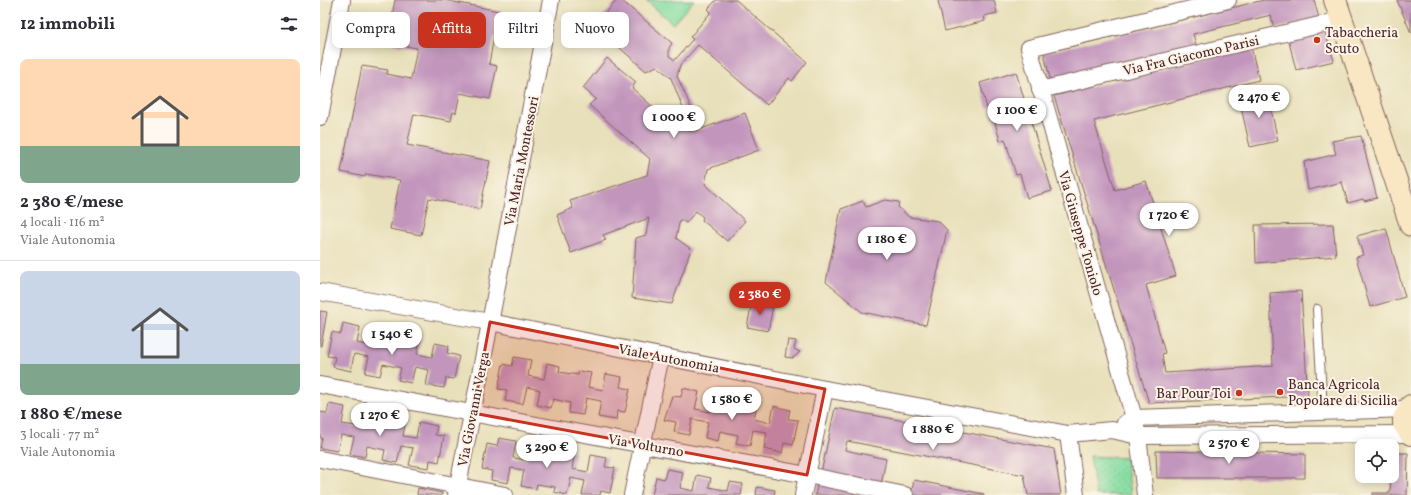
<!DOCTYPE html>
<html lang="it">
<meta charset="utf-8">
<style>
body{margin:0;font-family:Vollkorn,serif;background:#f2f2f3;color:#2b2b33;height:100vh;display:flex;flex-direction:column;font-size:15px;white-space:nowrap}
*{box-sizing:border-box;margin:0}
p{font-size:13px;color:#7c7c81}
.icon{flex:none;width:22px;height:22px;fill:none;stroke:currentColor;stroke-width:2;stroke-linecap:round;stroke-linejoin:round}
.map{position:relative;flex:1;overflow:hidden}
.drawer{display:flex;flex-direction:column;background:#fff;width:320px}
.drawer>*{flex:none}
.hud{position:absolute;left:12px;top:12px;width:380px;height:36px;display:flex;gap:8px}
.fabs{position:absolute;left:1035px;top:439px;display:grid;gap:8px}
.fabs a{display:grid;place-items:center;width:44px;height:44px;border-radius:8px;background:#fff;box-shadow:0 2px 10px #0003;font-size:20px}
.price{position:absolute;translate:-50% -34px;padding:0 9px;border-radius:14px;background:#fff;color:#222;font-size:13px;line-height:26px;filter:drop-shadow(0 1px 2px #0008)}
.price::after{content:'';position:absolute;left:50%;top:24px;width:12px;height:9px;margin-left:-6px;background:inherit;clip-path:polygon(0 0,100% 0,50% 100%)}
.price.active{background:#c8321e;color:#fff}
ul{padding:0;list-style:none}
li{display:grid;align-content:center;gap:8px;height:212px;padding:0 20px}
li+li{border-top:1px solid #e1e1e2}
li span{display:grid;place-items:center;height:124px;border-radius:8px;color:#555}
li>.icon{margin-inline-start:auto}
span .icon{width:72px;height:72px;fill:#fffc;stroke-width:1}
li b{font-size:17px}
h2{display:flex;justify-content:space-between;align-items:center;height:48px;padding:0 20px;font-size:17px}
.pill{padding:0 14px;border-radius:8px;background:#fff;box-shadow:0 2px 10px #0003;font-size:14px;line-height:36px}
.pill.active{background:#c8321e;color:#fff}
main{display:flex;flex:1;min-height:0}
.map>svg:first-child{display:block}
.grass{fill:#85dda1;stroke:#687e66}
.garden{fill:url(#garden-dots);stroke:#687e66}
.building{fill:#c295bd}
.lines{fill:none;stroke-linecap:round;stroke-linejoin:round}
.lane-casing{stroke:#81635d;stroke-width:10}
.street-casing{stroke:#81635d;stroke-width:18}
.secondary-casing{stroke:#81635d;stroke-width:24}
.lane{stroke:#fff;stroke-width:8}
.street{stroke:#fff;stroke-width:16}
.secondary{stroke:#f9e7c3;stroke-width:22}
.marked{fill:#c8321e;fill-opacity:0.2;stroke:#c8321e;stroke-width:3;stroke-linejoin:round}
.poi-dot{fill:#c8321e;stroke:#fcf5e5;stroke-width:1.5}
.labels{text-anchor:middle;stroke-width:4;stroke-linejoin:round;paint-order:stroke}
.poi-label{font-size:14px;fill:#4a1f2b;stroke:#fcf5e5;text-anchor:start}
.street-label{font-size:14px;fill:#4a1f2b;stroke:#fcf5e5}
</style>
<main>
<section class="drawer">
<h2>12 immobili<svg class="icon" aria-label="filters" viewBox="0 0 24 24"><path d="M4 7h16M4 17h16"/><circle cx="9" cy="7" r="2"/><circle cx="15" cy="17" r="2"/></svg></h2>
<ul>
<li><span style="background:linear-gradient(#ffd9b3 70%,#7fa58c 0)"><svg class="icon" aria-label="home" viewBox="0 0 24 24"><path d="M3 11l9-7 9 7M6 9v11h12V9"/></svg></span><div><b>2 380 €/mese</b><p>4 locali · 116 m²</p><p>Viale Autonomia</p></div></li>
<li><span style="background:linear-gradient(#c9d6e8 75%,#7fa58c 0)"><svg class="icon" aria-label="home" viewBox="0 0 24 24"><path d="M3 11l9-7 9 7M6 9v11h12V9"/></svg></span><div><b>1 880 €/mese</b><p>3 locali · 77 m²</p><p>Viale Autonomia</p></div></li>
</ul>
</section>
<div class="map">
<svg width="1091" height="495" viewBox="0 0 1091 495">
<defs>
<pattern id="garden-dots" width="8" height="8" patternUnits="userSpaceOnUse"><rect width="8" height="8" fill="#85dda1"/><path d="M2 2h.1M6 6h.1" fill="none" stroke="#74bd8b" stroke-width="1.8" stroke-linecap="round"/></pattern>
</defs>
<rect width="100%" height="100%" fill="#fcf5e5"/>
<filter id="ink" filterUnits="userSpaceOnUse"><feTurbulence type="fractalNoise" baseFrequency=".025" numOctaves="2"/><feDisplacementMap in="SourceGraphic" scale="8" xChannelSelector="R" yChannelSelector="G"/><feConvolveMatrix kernelMatrix="1 2 1 2 8 2 1 2 1" color-interpolation-filters="sRGB"/></filter>
<filter id="wash" filterUnits="userSpaceOnUse"><feTurbulence type="fractalNoise" baseFrequency=".012" numOctaves="4" result="noise"/><feDisplacementMap in="SourceGraphic" scale="16" xChannelSelector="R" yChannelSelector="G"/><feGaussianBlur stdDeviation="0.9" result="paint"/><feColorMatrix in="noise" values="0 0 0 0 0 0 0 0 0 0 0 0 0 0 0 0 0 1.4 0 .05"/><feComposite in="paint" operator="in"/></filter>
<g filter="url(#wash)">
<rect width="100%" height="100%" fill="#e8e0ba"/>
<!-- grass -->
<path class="grass" d="M326 0H374L353 24Z"/>
<!-- garden -->
<path class="garden" d="M770 456 806 458 811 495H776Z"/>
<g id="blocks">
<!-- building -->
<g class="building">
<path d="M75 0H124L184 12 179 37 174 36 169 64 177 66 170 99 140 93 136 113 133 112 131 121 94 114 87 145 170 161 160 209 109 198 101 235 70 229 80 180 46 174 45 177 21 172 42 66 68 70 67 74 91 79 97 48 73 44 78 17 72 16Z"/>
<path d="M297 0H301L352 43 349 48V56L355 60 373 39 370 37 391 12 388 9 396 0H416L487 62 472 81 469 78 447 105 378 45 360 65 357 76 373 112 369 131H376L425 113 439 150 388 169 385 184 425 221 407 241 382 220 383 217 376 211 366 223 360 219 356 238 371 249 352 304 312 298 316 238 326 235 329 218 283 235 286 240 251 253 237 215 253 208 250 201 327 175 330 159 269 105 276 99 263 88 287 58 316 82 312 88 354 126 362 129 365 113 351 78 337 66 326 71 275 26Z"/>
<path d="M620 0H674L677 13 664 16 665 21 625 31 618 1Z"/>
<path d="M944 0H994L999 18 954 29 951 15 873 34 877 48 731 83 724 53Z"/>
<path d="M1077 0H1091V33Z"/>
<path d="M1004 29 1014 61 976 70 968 38Z"/>
<path d="M931 47 939 80 774 121 795 190 826 181 856 276 826 285 845 353 842 354 845 373 953 366 950 293 981 291 988 396 829 403 734 96Z"/>
<path d="M696 72 732 191 707 198 700 174 696 175 685 139 680 141 671 107 667 108 660 83Z"/>
<path d="M947 91 958 141 930 147 919 98Z"/>
<path d="M1041 136 1057 198 1044 201 1043 199 1028 203 1022 182 988 190 984 162 1016 154 1012 141Z"/>
<path d="M565 200 579 202 578 207 589 217 618 221 627 230 606 325 542 312 506 282 521 209 543 201 546 207Z"/>
<path d="M1013 224 1016 256 936 263 935 225Z"/>
<path d="M1066 228 1085 297 1050 307 1036 257 1043 255 1037 236Z"/>
<path d="M432 302 453 306 448 331 427 327Z"/>
<path d="M0 311 7 312 1 346H0Z"/>
<path d="M23 323 40 327 37 343 52 346 56 331 68 334 66 341 85 345 86 337 100 340 97 354 112 357 115 343 129 346 127 353 139 356 134 379 126 378 124 388 106 385 109 370 95 367 91 383 78 380 81 368 63 364 60 376 45 373 49 357 34 354 31 371 13 367 15 357 7 356 12 332 21 334Z"/>
<path d="M468 340 476 341 474 349 480 352 473 358 465 357Z"/>
<path d="M194 357 211 360 208 376 224 379 227 363 240 366 239 372 258 375 259 371 271 373 268 387 283 390 286 374 302 377 300 387 310 389 305 412 297 411 296 420 278 417 281 401 266 398 263 415 249 413 250 403 233 399 231 408 217 405 220 390 207 387 203 404 185 401 187 390 178 389 183 364 192 366Z"/>
<path d="M363 388 379 392 375 409 390 412 393 396 407 398 405 407 424 410 425 402 437 404 434 419 450 423 454 406 470 410 468 419 478 420 473 445 464 443 462 453 444 449 447 432 433 430 430 446 416 443 418 435 400 431 398 441 385 438 388 422 372 419 369 435 354 432 356 422 344 420 352 396 361 397Z"/>
<path d="M9 404 25 407 22 424 36 426 39 409 54 412 52 422 70 425 72 416 86 419 83 436 96 438 99 422 117 426 115 435 124 436 119 462 110 460 109 468 89 465 93 448 81 446 77 463 63 460 65 450 47 446 45 457 30 454 34 437 21 435 17 451 0 448 2 438 0 437V412L7 413Z"/>
<path d="M515 408 734 449 741 495H708L704 475 527 441 525 450 566 459 561 485 501 473Z"/>
<path d="M179 438 196 441 193 458 207 460 210 443 224 446 222 455 241 458 243 449 255 451 252 469 268 472 271 455 287 458 285 467 295 468 290 493 281 491 280 495H262L265 481 251 478 247 495 234 492 235 487 217 484 216 489 201 486 204 470 191 468 188 483 171 480 172 471 162 469 167 444 177 446Z"/>
<path d="M836 451 985 454V478H837Z"/>
<path d="M1072 453H1088L1087 495H1053V493H1070Z"/>
<path d="M347 469 363 472 360 488 374 491 377 475 391 478 389 487 408 491 410 482 423 484 421 495H332L336 477 344 479Z"/>
<path d="M594 480 664 494V495H591Z"/>
<path d="M498 483 534 491 533 495H495Z"/>
<path d="M437 487 455 490 454 495H436Z"/>
<path d="M98 488 122 493V495H97Z"/>
</g>
</g>
</g>
<g filter="url(#ink)">
<use href="#blocks" fill-opacity="0" stroke="#81635d" stroke-width="1"/>
<g class="lines">
<!-- lane casing -->
<g class="lane-casing">
<path id="lane" d="M997 309 1003 412"/>
</g>
<!-- street casing -->
<g class="street-casing">
<g id="street">
<path d="M720 90 1021 20"/>
<path d="M0 117 22 0"/>
<path d="M0 292 170 322 505 389 748 434 792 430 818 436 1091 434"/>
<path d="M0 385 487 475 585 495"/>
<path d="M805 423 814 418 1088 409"/>
<path d="M748 434 756 495"/>
<path d="M0 459 185 495"/>
<path d="M136 495 167 339 231 0"/>
<path d="M312 495 341 356"/>
<path d="M483 495 505 389"/>
<path d="M825 495 818 436 814 418 709 48 908 0"/>
</g>
</g>
<!-- secondary casing -->
<g class="secondary-casing">
<g id="secondary">
<path d="M1015 0 1091 225"/>
<path d="M1091 406 1084 419V424L1091 434"/>
</g>
</g>
<!-- lane -->
<use href="#lane" class="lane"/>
<!-- street -->
<use href="#street" class="street"/>
<!-- secondary -->
<use href="#secondary" class="secondary"/>
</g>
</g>
<!-- marked area -->
<path class="marked" d="M170 322 505 389 487 475 153 413Z"/>
<!-- markers -->
<g class="poi-dot">
<circle cx="997" cy="40" r="4"/>
<circle cx="960" cy="392" r="4"/>
<circle cx="919" cy="393" r="4"/>
</g>
<g class="labels">
<!-- poi labels -->
<g class="poi-label">
<text x="1005" y="37">Tabaccheria<tspan x="1005" dy="16">Scuto</tspan></text>
<text x="968" y="389">Banca Agricola<tspan x="968" dy="16">Popolare di Sicilia</tspan></text>
<text x="911" y="398" text-anchor="end">Bar Pour Toi</text>
</g>
<!-- street labels -->
<g class="street-label">
<text transform="translate(871 55) rotate(-13)" y="5">Via Fra Giacomo Parisi</text>
<text transform="translate(201 161) rotate(-79)" y="5">Via Maria Montessori</text>
<text transform="translate(761 233) rotate(74)" y="5">Via Giuseppe Toniolo</text>
<text transform="translate(349 358) rotate(11)" y="5">Viale Autonomia</text>
<text transform="translate(153 409) rotate(-79)" y="5">Via Giovanni Verga</text>
<text transform="translate(326 445) rotate(10)" y="5">Via Volturno</text>
</g>
</g>
</svg>
<div class="fabs">
<a><svg class="icon" aria-label="locate" viewBox="0 0 24 24"><circle cx="12" cy="12" r="6"/><path d="M12 2v4M12 18v4M2 12h4M18 12h4"/></svg></a>
</div>
<b class="price" style="left:939px;top:119px">2 470 €</b>
<b class="price" style="left:697px;top:132px">1 100 €</b>
<b class="price" style="left:354px;top:139px">1 000 €</b>
<b class="price" style="left:849px;top:237px">1 720 €</b>
<b class="price" style="left:567px;top:261px">1 180 €</b>
<b class="price active" style="left:440px;top:316px">2 380 €</b>
<b class="price" style="left:72px;top:356px">1 540 €</b>
<b class="price" style="left:412px;top:421px">1 580 €</b>
<b class="price" style="left:60px;top:437px">1 270 €</b>
<b class="price" style="left:613px;top:451px">1 880 €</b>
<b class="price" style="left:909px;top:465px">2 570 €</b>
<b class="price" style="left:227px;top:469px">3 290 €</b>
<div class="hud">
<a class="pill">Compra</a>
<a class="pill active">Affitta</a>
<a class="pill">Filtri</a>
<a class="pill">Nuovo</a>
</div>
</div>
</main>
